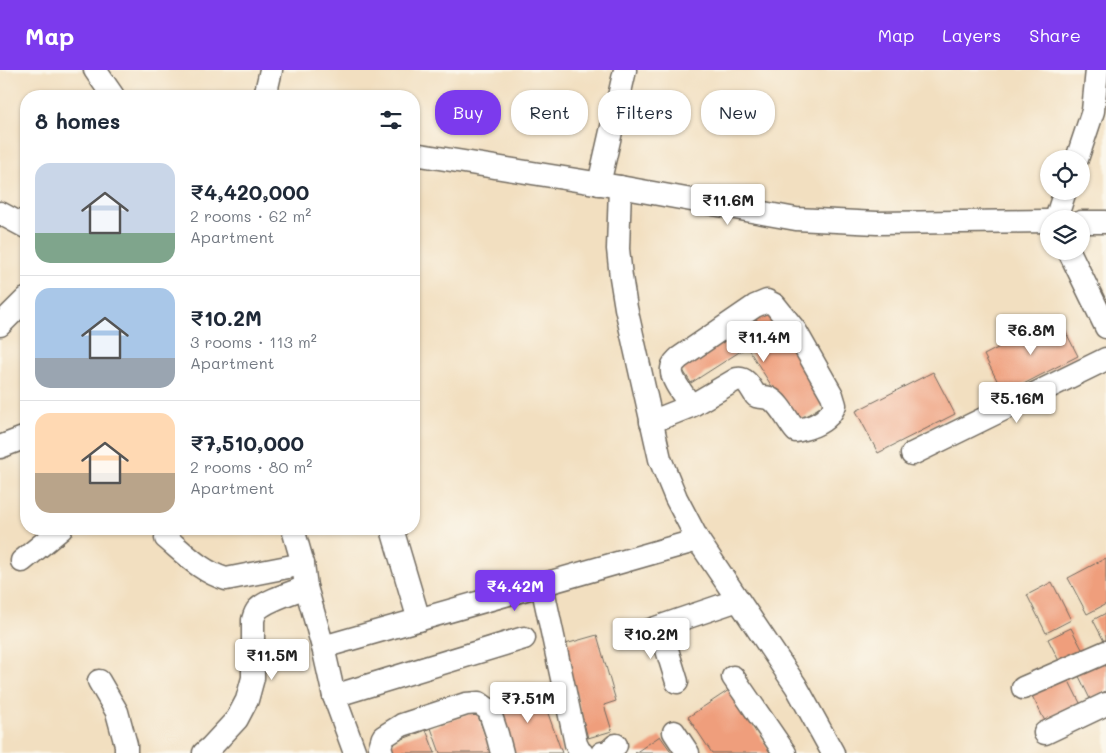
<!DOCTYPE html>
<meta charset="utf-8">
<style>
body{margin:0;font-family:Mali,sans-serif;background:#f2f2f3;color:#1f2937;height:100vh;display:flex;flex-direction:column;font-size:19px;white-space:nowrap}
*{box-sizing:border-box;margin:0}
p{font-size:16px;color:#747a83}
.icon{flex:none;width:28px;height:28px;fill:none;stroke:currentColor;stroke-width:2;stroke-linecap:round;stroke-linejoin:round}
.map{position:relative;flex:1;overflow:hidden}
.panel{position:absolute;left:20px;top:20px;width:400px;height:445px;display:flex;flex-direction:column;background:#fff;border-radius:20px;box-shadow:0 1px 4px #0004}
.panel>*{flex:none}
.hud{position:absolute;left:435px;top:20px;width:475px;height:45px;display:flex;gap:10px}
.tools{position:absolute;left:1040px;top:80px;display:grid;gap:10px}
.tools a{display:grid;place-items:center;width:50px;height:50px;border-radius:50%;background:#fff;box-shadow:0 1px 4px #0004;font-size:25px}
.price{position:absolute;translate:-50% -42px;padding:0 11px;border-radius:5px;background:#fff;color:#222;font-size:16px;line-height:32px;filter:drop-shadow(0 1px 2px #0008)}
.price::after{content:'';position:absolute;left:50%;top:30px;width:15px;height:11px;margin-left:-8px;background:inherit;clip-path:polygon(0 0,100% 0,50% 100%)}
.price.selected{background:#7c3aed;color:#fff}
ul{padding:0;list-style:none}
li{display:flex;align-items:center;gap:15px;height:125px;padding:0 15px}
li+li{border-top:1px solid #e0e1e3}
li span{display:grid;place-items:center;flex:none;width:140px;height:100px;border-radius:15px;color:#555}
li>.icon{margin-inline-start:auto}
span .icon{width:60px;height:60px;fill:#fffc;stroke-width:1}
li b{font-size:21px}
h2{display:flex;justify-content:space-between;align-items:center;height:60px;padding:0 15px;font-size:21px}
.chip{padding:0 18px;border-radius:20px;background:#fff;box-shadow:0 1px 4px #0004;font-size:18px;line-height:45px}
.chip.selected{background:#7c3aed;color:#fff}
header{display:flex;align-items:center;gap:30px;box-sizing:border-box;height:70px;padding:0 25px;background:#7c3aed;color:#fff}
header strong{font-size:24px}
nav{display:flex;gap:28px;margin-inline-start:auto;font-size:18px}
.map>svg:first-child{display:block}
.building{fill:#ef9e7c}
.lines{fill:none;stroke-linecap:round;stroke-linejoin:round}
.minor-casing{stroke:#716a5f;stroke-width:25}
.minor{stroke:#fff;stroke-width:22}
</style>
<header>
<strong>Map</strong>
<nav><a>Map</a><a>Layers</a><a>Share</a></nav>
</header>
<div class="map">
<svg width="1106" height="683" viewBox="0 0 1106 683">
<rect width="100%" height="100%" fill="#fbf7ec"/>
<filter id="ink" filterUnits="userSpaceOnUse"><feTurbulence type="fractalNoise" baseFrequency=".02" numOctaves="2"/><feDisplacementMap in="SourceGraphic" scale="10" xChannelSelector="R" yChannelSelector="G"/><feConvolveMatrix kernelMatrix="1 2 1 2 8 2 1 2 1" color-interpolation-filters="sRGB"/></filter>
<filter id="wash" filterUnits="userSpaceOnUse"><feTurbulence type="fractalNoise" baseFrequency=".0096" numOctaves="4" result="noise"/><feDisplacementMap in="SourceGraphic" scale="20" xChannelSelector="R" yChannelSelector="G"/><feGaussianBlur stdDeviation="1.12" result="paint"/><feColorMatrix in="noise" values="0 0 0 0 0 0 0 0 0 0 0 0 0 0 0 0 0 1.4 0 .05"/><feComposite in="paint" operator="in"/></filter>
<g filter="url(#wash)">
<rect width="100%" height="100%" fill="#f2dfc0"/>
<g id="blocks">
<!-- building -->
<g class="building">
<path d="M768 237 828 332 795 353 747 277 691 313 679 294Z"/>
<path d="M1058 247 1078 286 1004 324 984 285Z"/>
<path d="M933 302 955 344 878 383 856 341Z"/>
<path d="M1106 488V534L1087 544 1068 508Z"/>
<path d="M1052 512 1071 550 1046 563 1027 525Z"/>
<path d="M1106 543V575L1093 550Z"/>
<path d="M1071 558 1083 581 1060 593 1048 569Z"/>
<path d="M597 565 616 631 604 635 612 661 588 668 562 575Z"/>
<path d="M1106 584V621L1090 629 1076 600Z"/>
<path d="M1066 605 1081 635 1046 653 1030 622Z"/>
<path d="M539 618 562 683H512L495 634Z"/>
<path d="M729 620 771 683H712L688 647Z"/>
<path d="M476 641 492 683H440L431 658Z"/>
<path d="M426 660 435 683H384L382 677Z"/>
<path d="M660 666 672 683H635Z"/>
</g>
</g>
</g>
<g filter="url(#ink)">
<use href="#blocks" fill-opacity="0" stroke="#716a5f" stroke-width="1"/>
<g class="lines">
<!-- minor casing -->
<g class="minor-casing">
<g id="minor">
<path d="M95 0 113 26"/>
<path d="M265 26 271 0"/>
<path d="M414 84 620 117 796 149 877 153 1049 151"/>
<path d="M1077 89 1093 41 1097 0"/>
<path d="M599 114 625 0"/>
<path d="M620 117 618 179 621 207 626 238 660 389 676 428 698 470 796 616 833 683"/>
<path d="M0 143 26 157"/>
<path d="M1056 149 1065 121"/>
<path d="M1081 152H1106"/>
<path d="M1069 181 1106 257"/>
<path d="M0 255 26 229"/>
<path d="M651 352 691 336C686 328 670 309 672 299 672 294 676 291 679 288L755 236 767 231 775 235 795 260 832 325 835 335C833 339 831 344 828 346 820 355 807 358 796 361 788 352 780 333 769 328 765 327 760 327 756 326 751 319 747 307 737 309L691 336"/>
<path d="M0 377 26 367"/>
<path d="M912 384 1106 289"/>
<path d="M293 459 303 494 306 517 323 577 334 626 355 683"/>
<path d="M392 459 419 550"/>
<path d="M166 468C185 484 202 502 226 509L303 494"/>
<path d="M22 491 61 459"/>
<path d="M542 515 576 674 580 682 582 683"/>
<path d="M660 557 677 612"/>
<path d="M638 564 738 530"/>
<path d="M323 577 698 470"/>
<path d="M733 607 785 683"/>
<path d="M99 611 117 642 126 675V683"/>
<path d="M1023 618 1106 582"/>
<path d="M334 626 524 568"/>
<path d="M674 662 688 683"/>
<path d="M1045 663 1106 634"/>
<path d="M204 683 211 677 237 649 247 630 253 608V550C254 546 255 542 258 539 267 530 294 522 306 517"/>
<path d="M382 683 380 677 383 667 402 655 466 634 479 633 489 640 497 664 502 683"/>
<path d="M602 683 608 682 616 675"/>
</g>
</g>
<!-- minor -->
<use href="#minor" class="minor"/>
</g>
</g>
</svg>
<div class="tools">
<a><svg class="icon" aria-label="locate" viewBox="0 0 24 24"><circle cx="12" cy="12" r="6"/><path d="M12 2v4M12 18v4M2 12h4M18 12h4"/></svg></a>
<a><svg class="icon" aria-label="layers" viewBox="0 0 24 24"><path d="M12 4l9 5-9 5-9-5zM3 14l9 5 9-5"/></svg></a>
</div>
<b class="price" style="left:728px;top:156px">₹11.6M</b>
<b class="price" style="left:1031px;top:286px">₹6.8M</b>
<b class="price" style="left:764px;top:293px">₹11.4M</b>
<b class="price" style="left:1017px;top:354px">₹5.16M</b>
<b class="price selected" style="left:515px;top:542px">₹4.42M</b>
<b class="price" style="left:651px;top:590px">₹10.2M</b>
<b class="price" style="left:272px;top:611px">₹11.5M</b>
<b class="price" style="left:528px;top:654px">₹7.51M</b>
<div class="hud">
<a class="chip selected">Buy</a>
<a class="chip">Rent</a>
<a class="chip">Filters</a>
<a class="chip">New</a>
</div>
<section class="panel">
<h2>8 homes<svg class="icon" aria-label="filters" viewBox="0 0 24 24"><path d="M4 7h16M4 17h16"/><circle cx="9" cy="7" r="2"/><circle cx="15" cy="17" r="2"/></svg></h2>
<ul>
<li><span style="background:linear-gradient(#c9d6e8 70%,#7fa58c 0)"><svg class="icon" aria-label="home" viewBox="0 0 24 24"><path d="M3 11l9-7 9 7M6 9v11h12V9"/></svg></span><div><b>₹4,420,000</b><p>2 rooms · 62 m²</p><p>Apartment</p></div></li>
<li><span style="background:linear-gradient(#a9c7e8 70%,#9aa5b1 0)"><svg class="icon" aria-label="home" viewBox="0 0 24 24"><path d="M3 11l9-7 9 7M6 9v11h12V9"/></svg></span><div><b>₹10.2M</b><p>3 rooms · 113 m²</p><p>Apartment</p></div></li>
<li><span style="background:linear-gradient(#ffd9b3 60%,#b9a48a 0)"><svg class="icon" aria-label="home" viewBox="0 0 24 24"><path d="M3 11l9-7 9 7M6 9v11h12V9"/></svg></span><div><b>₹7,510,000</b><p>2 rooms · 80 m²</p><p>Apartment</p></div></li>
</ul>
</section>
</div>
